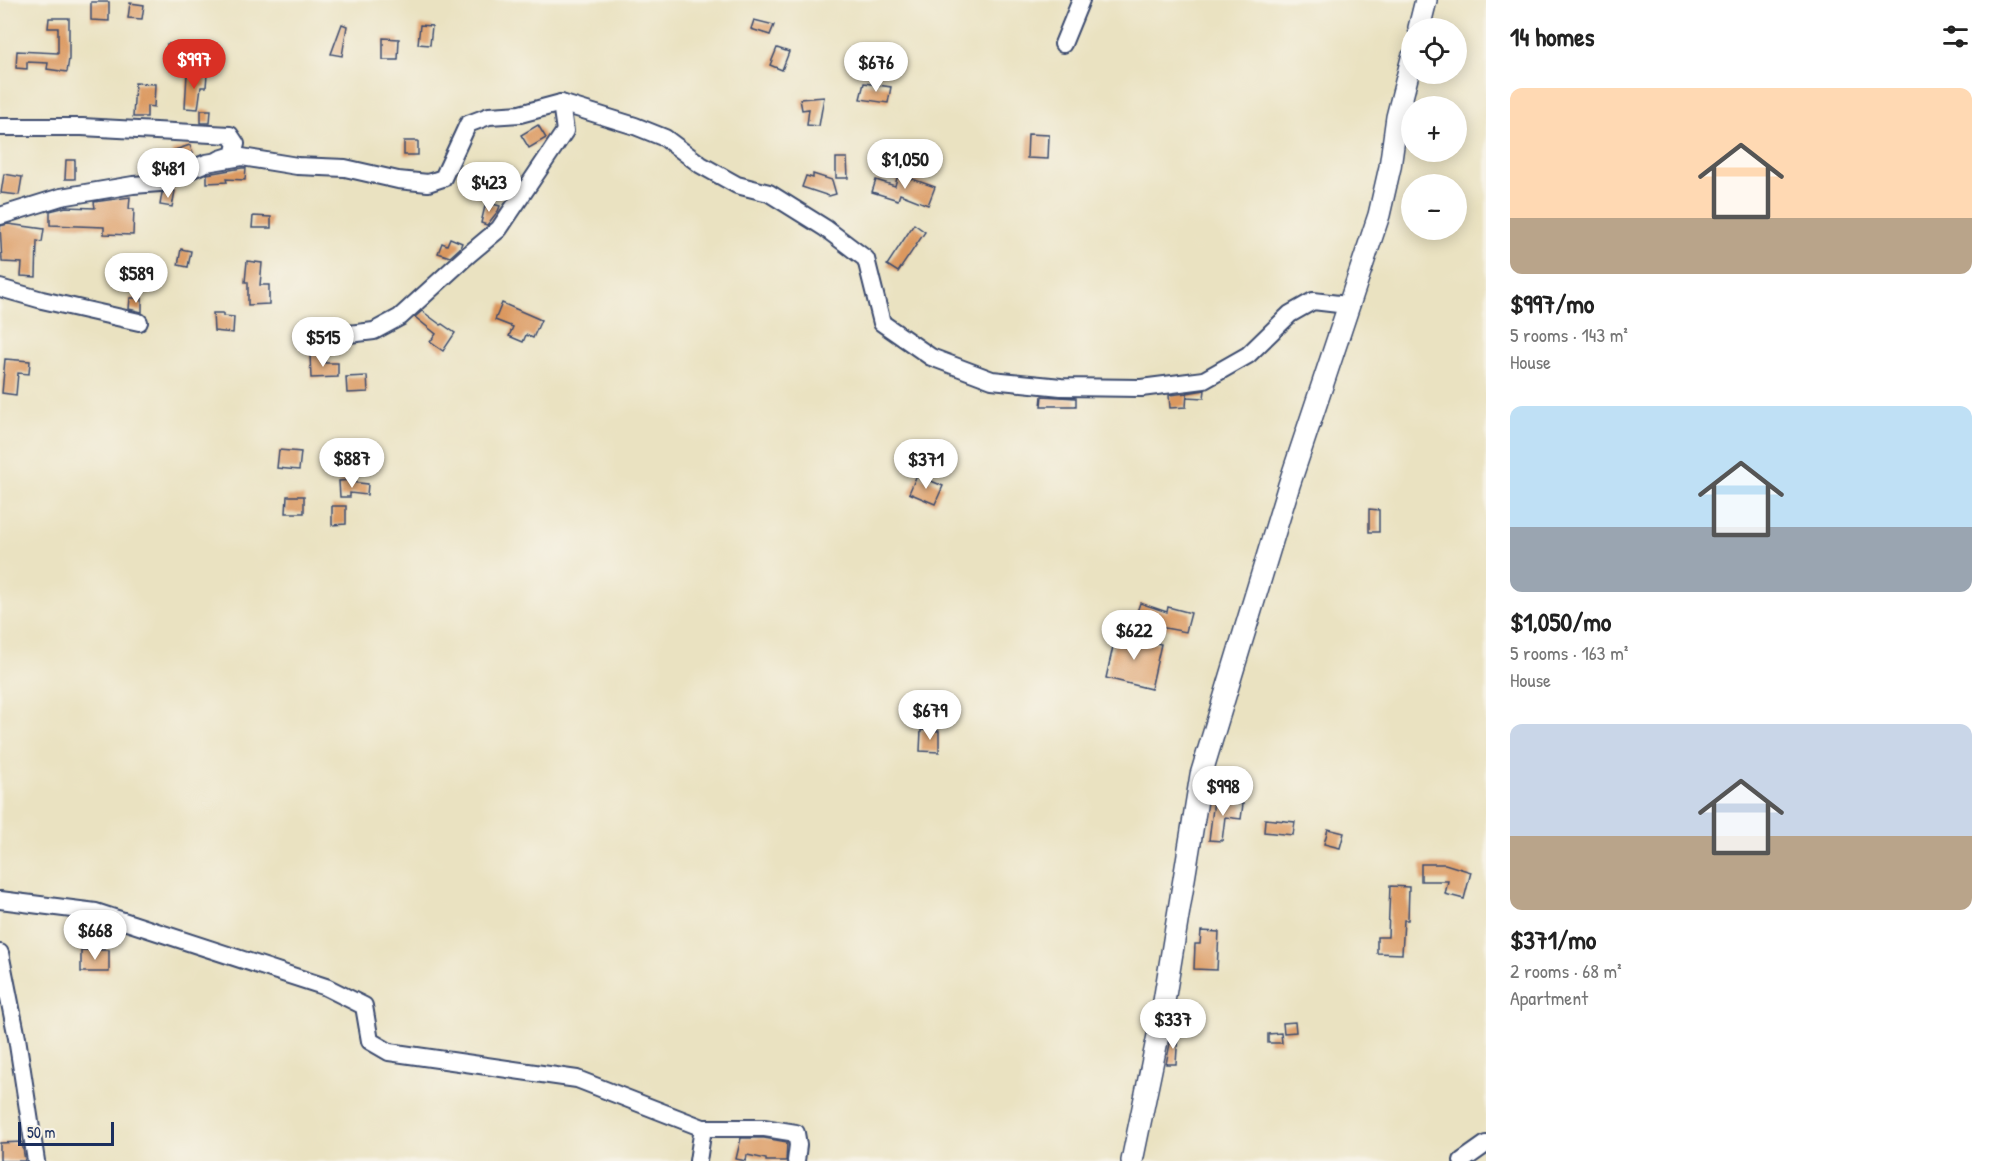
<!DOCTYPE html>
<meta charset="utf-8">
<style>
body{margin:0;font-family:"Patrick Hand",sans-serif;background:#f2f2f2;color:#222;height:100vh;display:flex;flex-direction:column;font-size:22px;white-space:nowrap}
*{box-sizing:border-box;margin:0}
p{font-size:20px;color:#767676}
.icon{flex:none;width:33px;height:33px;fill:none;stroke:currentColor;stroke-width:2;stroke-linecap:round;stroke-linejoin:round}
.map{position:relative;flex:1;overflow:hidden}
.sheet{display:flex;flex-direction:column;background:#fff;width:510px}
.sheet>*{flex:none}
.buttons{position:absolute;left:1401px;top:18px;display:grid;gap:12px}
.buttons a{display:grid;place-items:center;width:66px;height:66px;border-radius:50%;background:#fff;box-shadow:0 3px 15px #0003;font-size:30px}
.scale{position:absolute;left:18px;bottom:15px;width:96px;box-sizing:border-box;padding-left:6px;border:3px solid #1b2f5e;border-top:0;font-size:16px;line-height:21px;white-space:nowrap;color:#1b2f5e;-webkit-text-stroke:4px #f7f3e8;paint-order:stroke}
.price{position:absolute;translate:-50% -51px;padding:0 14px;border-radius:21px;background:#fff;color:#222;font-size:20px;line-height:39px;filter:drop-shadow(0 2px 3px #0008)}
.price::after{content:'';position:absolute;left:50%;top:36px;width:18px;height:14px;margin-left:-9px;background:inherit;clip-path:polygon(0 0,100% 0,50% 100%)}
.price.current{background:#d93025;color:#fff}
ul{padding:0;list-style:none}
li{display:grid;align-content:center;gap:12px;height:318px;padding:0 24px}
li span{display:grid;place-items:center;height:186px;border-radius:12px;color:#555}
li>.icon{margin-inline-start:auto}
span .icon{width:108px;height:108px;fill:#fffc;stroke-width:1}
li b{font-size:26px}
h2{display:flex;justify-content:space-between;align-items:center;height:72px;padding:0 24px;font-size:26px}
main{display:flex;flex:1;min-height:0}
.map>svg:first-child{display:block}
.building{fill:#db985e}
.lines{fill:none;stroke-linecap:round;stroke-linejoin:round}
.minor-casing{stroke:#3a4a6d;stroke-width:20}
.major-casing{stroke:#3a4a6d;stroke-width:24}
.minor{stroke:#fff;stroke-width:16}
.major{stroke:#fff;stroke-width:21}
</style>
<main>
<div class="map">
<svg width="1486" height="1161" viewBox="0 0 1486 1161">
<rect width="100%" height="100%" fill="#f7f3e8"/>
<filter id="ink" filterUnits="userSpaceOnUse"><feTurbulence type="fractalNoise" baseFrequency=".0167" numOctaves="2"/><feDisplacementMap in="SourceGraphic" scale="12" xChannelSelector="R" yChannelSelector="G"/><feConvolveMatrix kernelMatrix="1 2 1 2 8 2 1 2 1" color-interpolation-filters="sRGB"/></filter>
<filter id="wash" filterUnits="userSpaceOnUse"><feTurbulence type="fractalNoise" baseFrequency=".008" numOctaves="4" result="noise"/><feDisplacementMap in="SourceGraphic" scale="24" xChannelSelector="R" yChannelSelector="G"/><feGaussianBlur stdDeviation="1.35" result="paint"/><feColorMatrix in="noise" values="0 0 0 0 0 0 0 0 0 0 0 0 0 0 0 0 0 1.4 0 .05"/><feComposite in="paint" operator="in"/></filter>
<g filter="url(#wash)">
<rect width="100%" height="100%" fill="#eae2c1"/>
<g id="blocks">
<!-- building -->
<g class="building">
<path d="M91 2H109V21L91 20Z"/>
<path d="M130 3 144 5 142 19 128 18Z"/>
<path d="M49 18H69V59L67 72 47 69 48 63 27 62V69L16 68 17 51 58 53V28H48Z"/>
<path d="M754 20 774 25 770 35 751 29Z"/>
<path d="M342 24 347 26 342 56 331 54Z"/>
<path d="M420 25 432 26 430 45 418 44Z"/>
<path d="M383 38 399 39 398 60H383Z"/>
<path d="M167 44H177L176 61H166Z"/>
<path d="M777 48 789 52 782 70 770 65Z"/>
<path d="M187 74H207L206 87H201L198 109 185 108Z"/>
<path d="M135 83 155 84 154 107 147 106V117H133Z"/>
<path d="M864 83 891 87 888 103 860 99Z"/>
<path d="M824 97 819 126 807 125 809 109 802 110 800 99Z"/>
<path d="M201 110H211L210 123H201Z"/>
<path d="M538 125 546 138 529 148 521 135Z"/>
<path d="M1028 134 1049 135 1048 159 1027 158Z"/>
<rect x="404" y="141" width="14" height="14"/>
<path d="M190 145 194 157 177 164 172 151Z"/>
<path d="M836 158H847L848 178H836Z"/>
<path d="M66 160H75V179H65Z"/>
<path d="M242 168H246L245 180 226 179 227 182 207 183V174Z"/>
<path d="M4 174 22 177 19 195 1 193Z"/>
<path d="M813 174 832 180 836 194 829 196 802 187 806 176 813 178Z"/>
<path d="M898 174 935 187 928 205 900 194 898 200 872 192 876 180 895 186Z"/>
<path d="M171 190 175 191 172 207 160 205 162 193Z"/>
<path d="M130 197 129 209H134L133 235 104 234V227L50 225V211L66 207 95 208 94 202Z"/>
<path d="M486 202 500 206 498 211 487 225 481 223Z"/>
<path d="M253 216 271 217V228H252Z"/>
<path d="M8 224 44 229 42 242 37 241 36 277 21 276 22 263 2 262 0 226Z"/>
<path d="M914 224 925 232 898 272 887 265Z"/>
<path d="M450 238 462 243 460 248 450 257 438 253 442 243 447 245Z"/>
<path d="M181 249 191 251 188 267 178 265Z"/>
<path d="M247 261 262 263 260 285H269V304L248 305V282H245Z"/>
<path d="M130 298H142V312L129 309Z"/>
<path d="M502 303 541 320 533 338 526 335 523 342 509 336 513 327 495 320Z"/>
<path d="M422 311 441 325 442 324 455 333 443 351 430 342 436 334 415 317Z"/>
<path d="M213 313H223V316L234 317 233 333 214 331Z"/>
<path d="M310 355H324L325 363H338V377L311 378Z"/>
<path d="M5 359 30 361 29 374 18 373 16 395 2 393Z"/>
<path d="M367 376 368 392 347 393 346 377Z"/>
<path d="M1205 390 1204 398 1187 397V393Z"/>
<path d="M1187 393 1186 407 1170 408 1169 395Z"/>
<path d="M1042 396 1076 398V406H1041Z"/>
<path d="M279 450 301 452 299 470 277 468Z"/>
<path d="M917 475 943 486 935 504 909 493Z"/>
<path d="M350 480V482L368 484 367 495 350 493V497H340L339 481Z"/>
<path d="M287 496H304V513H286Z"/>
<path d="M332 506H346V524L332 525Z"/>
<path d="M1369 509 1379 510V532H1369Z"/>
<path d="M1140 603 1167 612 1168 607 1191 613 1186 632 1165 628 1135 618Z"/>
<path d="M1116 633 1161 644 1151 689 1106 678Z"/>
<path d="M921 730 939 731V752L920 751Z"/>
<path d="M1214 800 1243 804 1241 819 1225 817 1222 841 1209 840Z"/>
<path d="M1265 819 1295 822 1293 835 1264 832Z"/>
<path d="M1328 829 1344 833 1340 848 1324 844Z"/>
<path d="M1421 864H1445L1471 872 1464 899 1445 894 1448 881H1421Z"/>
<path d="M1390 886 1409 887 1408 920H1404L1402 954 1377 953V937H1388Z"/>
<path d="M1201 931 1219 932 1217 970 1194 969 1195 944H1200Z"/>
<rect x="81" y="950" width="28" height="22"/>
<path d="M1295 1022 1296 1032 1284 1033 1283 1023Z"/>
<path d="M1172 1033H1178L1176 1064H1166Z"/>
<path d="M1281 1033 1282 1043H1268V1034Z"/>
<path d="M741 1138H764L787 1142 786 1161H766V1159L747 1155 746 1161 736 1159Z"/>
<path d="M22 1142 25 1161H0V1143Z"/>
</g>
</g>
</g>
<g filter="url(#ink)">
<use href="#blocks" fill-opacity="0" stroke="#3a4a6d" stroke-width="1.5"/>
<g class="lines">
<!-- minor casing -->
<g class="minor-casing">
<g id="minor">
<path d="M1063 44 1081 0"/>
<path d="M0 127H82L230 135 236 144 233 155 220 159"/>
<path d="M0 216 61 197 133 185 160 183 206 163 242 157 297 166 345 168 398 180 428 183 443 178 468 124 489 116 520 114 561 103 635 126 665 138 701 165 737 185 769 193 825 228 866 259 882 323 931 357 992 380 1061 387 1141 388 1204 380 1248 355 1290 314 1313 301 1347 305"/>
<path d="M0 288 42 300 139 322"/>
<path d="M307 339 374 331 400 317 468 255 499 229 565 131 561 103"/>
<path d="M0 900 96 912 326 987 364 1006 370 1041 389 1052 577 1079 703 1128H765L796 1133 798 1145 796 1161"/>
<path d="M0 953 17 1038 36 1161"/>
<path d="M698 1161 703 1128"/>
<path d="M1462 1161 1486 1144"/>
</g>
</g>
<!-- major casing -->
<g class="major-casing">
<g id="major">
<path d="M1419 28 1426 0"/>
<path d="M1132 1161 1160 1026 1201 775 1289 485 1379 215 1390 167 1397 117 1412 58"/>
</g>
</g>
<!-- minor -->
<use href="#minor" class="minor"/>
<!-- major -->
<use href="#major" class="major"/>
</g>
</g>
</svg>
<div class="buttons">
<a><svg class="icon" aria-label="locate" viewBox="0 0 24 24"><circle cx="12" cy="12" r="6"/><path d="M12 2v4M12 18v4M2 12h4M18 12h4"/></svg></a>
<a>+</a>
<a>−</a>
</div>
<div class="scale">50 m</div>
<b class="price current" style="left:194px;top:90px">$997</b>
<b class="price" style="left:876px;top:93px">$676</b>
<b class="price" style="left:905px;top:190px">$1,050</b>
<b class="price" style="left:168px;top:199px">$481</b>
<b class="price" style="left:489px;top:213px">$423</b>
<b class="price" style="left:136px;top:304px">$589</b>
<b class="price" style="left:323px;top:368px">$515</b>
<b class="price" style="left:352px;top:489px">$887</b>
<b class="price" style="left:926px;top:490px">$371</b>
<b class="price" style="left:1134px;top:661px">$622</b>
<b class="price" style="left:930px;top:741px">$679</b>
<b class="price" style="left:1223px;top:817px">$998</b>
<b class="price" style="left:95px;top:961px">$668</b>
<b class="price" style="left:1173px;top:1050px">$337</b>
</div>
<section class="sheet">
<h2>14 homes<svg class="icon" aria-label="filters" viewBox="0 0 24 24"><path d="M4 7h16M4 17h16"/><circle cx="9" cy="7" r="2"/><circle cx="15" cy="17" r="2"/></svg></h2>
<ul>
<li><span style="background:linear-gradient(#ffd9b3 70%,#b9a48a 0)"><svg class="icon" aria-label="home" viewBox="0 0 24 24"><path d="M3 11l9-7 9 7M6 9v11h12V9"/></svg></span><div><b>$997/mo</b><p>5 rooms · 143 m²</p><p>House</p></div></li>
<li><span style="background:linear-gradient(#bfe0f5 65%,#9aa5b1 0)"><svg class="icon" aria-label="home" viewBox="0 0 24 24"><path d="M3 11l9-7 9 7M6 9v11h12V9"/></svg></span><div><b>$1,050/mo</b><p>5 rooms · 163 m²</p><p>House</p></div></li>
<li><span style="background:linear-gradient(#c9d6e8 60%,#b9a48a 0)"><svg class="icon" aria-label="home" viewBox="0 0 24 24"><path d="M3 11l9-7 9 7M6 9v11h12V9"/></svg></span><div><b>$371/mo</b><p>2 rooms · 68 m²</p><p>Apartment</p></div></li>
</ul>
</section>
</main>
